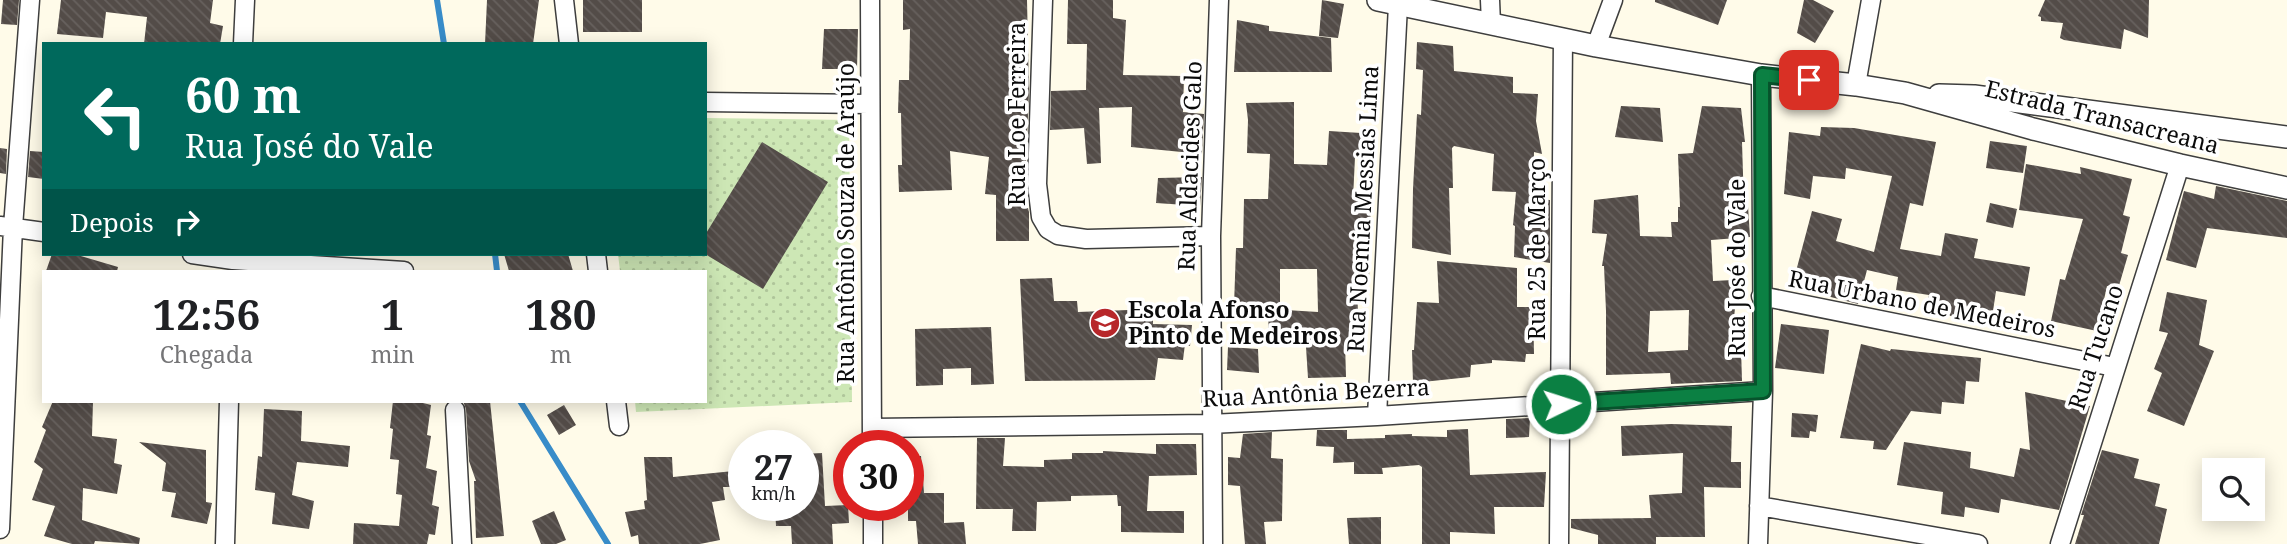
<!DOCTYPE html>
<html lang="pt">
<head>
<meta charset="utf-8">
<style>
  :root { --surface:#fff; --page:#f6f6f6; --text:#202124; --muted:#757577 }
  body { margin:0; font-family:"Noto Serif",serif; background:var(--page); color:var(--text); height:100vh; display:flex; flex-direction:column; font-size:26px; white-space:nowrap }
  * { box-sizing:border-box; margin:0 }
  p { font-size:23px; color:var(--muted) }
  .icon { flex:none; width:38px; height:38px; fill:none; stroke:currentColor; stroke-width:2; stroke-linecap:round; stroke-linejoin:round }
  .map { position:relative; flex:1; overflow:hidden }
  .panel { position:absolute; left:42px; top:270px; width:665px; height:133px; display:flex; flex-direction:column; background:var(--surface); border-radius:0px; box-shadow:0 4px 18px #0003 }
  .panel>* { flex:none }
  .guide { position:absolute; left:42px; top:42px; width:665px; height:214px; border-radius:0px; box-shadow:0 4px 18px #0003; background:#00695c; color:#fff; overflow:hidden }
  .tools { position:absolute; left:2202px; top:458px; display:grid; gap:14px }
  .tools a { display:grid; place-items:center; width:63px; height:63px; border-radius:0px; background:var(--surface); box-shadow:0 4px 18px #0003; font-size:35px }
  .speed { position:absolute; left:728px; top:430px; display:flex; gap:14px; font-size:35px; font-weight:700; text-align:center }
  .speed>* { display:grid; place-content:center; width:91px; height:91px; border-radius:50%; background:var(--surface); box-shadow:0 4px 18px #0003; line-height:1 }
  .speed small { font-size:18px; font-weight:400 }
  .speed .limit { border:10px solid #d22; background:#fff; color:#111 }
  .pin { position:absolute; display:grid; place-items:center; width:60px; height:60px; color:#fff; margin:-30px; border-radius:14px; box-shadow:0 4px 10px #0006 }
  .me { position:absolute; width:77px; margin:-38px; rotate:86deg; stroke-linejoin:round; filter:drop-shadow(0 0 5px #0008) }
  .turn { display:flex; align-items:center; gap:24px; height:147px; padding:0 28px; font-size:32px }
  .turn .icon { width:91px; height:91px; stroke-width:2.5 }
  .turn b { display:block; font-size:49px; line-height:60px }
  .then { display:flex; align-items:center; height:66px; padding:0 28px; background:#0003; gap:14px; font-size:26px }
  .eta { display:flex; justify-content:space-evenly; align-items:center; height:119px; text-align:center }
  .eta b { font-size:42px; font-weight:700; line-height:49px }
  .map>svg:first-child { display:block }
  .park { fill:url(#park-dots) }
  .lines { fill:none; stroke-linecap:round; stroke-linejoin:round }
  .stream { stroke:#388cc9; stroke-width:6 }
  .building { fill:url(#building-back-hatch); fill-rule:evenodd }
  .minor-casing { stroke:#3e3e3e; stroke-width:21 }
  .tertiary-casing { stroke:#3e3e3e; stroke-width:24 }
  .minor { stroke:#fff; stroke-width:18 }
  .tertiary { stroke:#fff; stroke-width:21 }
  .route-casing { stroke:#07532c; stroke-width:18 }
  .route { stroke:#0b8043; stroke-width:12 }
  .labels { text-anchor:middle; stroke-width:7; stroke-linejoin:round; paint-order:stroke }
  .street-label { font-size:23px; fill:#0b0b0b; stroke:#fff }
  .poi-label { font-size:23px; font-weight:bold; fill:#0b0b0b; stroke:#fff; text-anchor:start }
</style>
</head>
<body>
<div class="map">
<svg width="2287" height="544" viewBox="0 0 2287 544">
  <defs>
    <pattern id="park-dots" width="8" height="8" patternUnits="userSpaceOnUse" patternTransform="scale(1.75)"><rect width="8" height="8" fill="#cde7b5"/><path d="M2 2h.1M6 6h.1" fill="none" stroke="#afc59a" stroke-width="1.8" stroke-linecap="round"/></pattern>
    <pattern id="building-back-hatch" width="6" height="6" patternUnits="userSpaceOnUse" patternTransform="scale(1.75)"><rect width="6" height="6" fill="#534c48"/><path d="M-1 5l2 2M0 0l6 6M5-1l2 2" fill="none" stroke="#67615e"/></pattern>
  </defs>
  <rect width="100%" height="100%" fill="#fffbe9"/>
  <!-- park -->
  <path class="park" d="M705,118l144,2 3,282 -216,10 -1,-11h70v-130h-85l-2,-17h87z"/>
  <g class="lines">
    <!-- stream -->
    <path class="stream" d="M437,0l7,44
      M495,254l2,17
      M520,401l88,143"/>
  </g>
  <!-- building -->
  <path class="building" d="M3,0h16l-2,25 -16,-1z
    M61,0h152l-3,23 13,3 -3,18h-76l3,-27 -41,-5 -3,26 -46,-4z
    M487,0h52l-6,44h-48z
    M583,0h59v32h-59z
    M903,0h124l2,92 -3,70 -4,-1 4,47h2l1,4v29h-33v-46l-11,-1 4,-37 -39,-6 2,39 -53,2 -1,-27h4l-1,-52h-3l1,-33h10l1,-51 -7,1z
    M1068,0h45v18l13,2 -3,55 61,1 -1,36 21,2 -2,40 -71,-7 1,-40 -33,1 2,55 -14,1 -3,-36 -34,2 1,-39 35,-1 1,-46h-20z
    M1322,0l22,4 -6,34 -19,-2z
    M1655,0h72l-9,25 -63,-23z
    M1804,0h9l21,11 -19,32 -18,-10z
    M2045,0h104l-1,38 -24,-9 -3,20 -57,-9 -4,-2 3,-15 -22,-2v-4l-3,-1z
    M1237,20l32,6v5l62,7 1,34h-98z
    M824,29h34l-1,40h-35z
    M1417,42l36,4 1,25 59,6v16l25,1 -2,27 6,33 -8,-2 -1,47 17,1v63l-36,-6 1,-31 -2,-1 3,-33 -24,-1 2,-37 -40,-8 -2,2 1,40h-4l2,67 -39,-7 1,-59 4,-75 4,1 2,-45 -7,-1z
    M1294,102v62l33,1 2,-34 32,2 -2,25 -4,-1 -2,42h16l3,34 -3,43 -13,-2 2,37h-1l-1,32 -11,-1 1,35 -38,1 -2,-31 -37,-3 -1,-35 50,3 -1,-43h-37v36l-46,1 2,-58h7l1,-49h24l2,-45 -23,-1 1,-33 -2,-17z
    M1621,106l39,2 3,34 -48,-5z
    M1702,106l39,2 4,34h-3l2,64h4l2,31 -39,3 2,41 20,-1 2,28 -4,40h10l1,33 -71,3 -1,-11 -64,2v-64l-2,-45h-2l5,-32 -15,-1 2,-33 44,-5 2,41 32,1 -1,-15h7v-15h2l-2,-53 15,-1zM1689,310l-1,40 -40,2 2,-41z
    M1821,127l33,1 82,14 -13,64 -13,-3 -10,46 41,7 4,-23 33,6 -4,19 56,9 -5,29 -29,-5 -3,20 -30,-5 -2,12 -35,-7 3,-16 -33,-5 2,-13 -31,-7 -9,34 -35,-9 3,-11 -31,-9 17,-64 30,8 -6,22 38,11 18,-76 -46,-8 -1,11 -32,-3 -3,23 -26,-5 5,-62 31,4z
    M1990,141l37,5 -4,27 -37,-5z
    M762,142l66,40 -65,107 -58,-35v-19z
    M0,148l7,1 -1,25 -6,-1z
    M30,151l14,1v27l-16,-2z
    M2026,164l55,10 -1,-7 52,12 -9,36 7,2 -9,36 7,2 -10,34 -11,-3 -10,45 -46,-10 9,-42 5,1 18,-61 -64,-9z
    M1202,177l-2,29 -44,-3 2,-25z
    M2216,186l71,15v37l-80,-10 -11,40 -30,-8 18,-69 30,8z
    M1990,203l27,6 -4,19 -27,-6z
    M52,254h22l44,13 -1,4h-71z
    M504,254h64l5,17h-64z
    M1437,261l80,7v39h16l1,47h-8l-1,8 -33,-2v3l-21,2 -1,12 -57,6 -1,-33h2l3,-48 22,1z
    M1052,278l2,23h23l1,11 75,-3v15l39,1 -2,21 -5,-2 -2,16 -25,-2 -3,22 -130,1 -5,-102z
    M2167,292l40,8 -8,45 15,6 -30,75 -37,-15 15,-38 -8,-4 14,-36 -9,-2z
    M1781,324l48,6 -5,44 -49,-6z
    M991,327l3,57 -23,1v-17l-28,1v16l-27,1 -1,-57z
    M1861,344l29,7 1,-2 90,9 -2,24 -13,-1 -2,23 -22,-2 -1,12 -30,-3 -25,39 -13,-1 1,-8 -34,-3z
    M1228,347l30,2 1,24 -32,-3z
    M2025,392l65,14 -31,104 -58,-11 -2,14 -34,-6 -1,10 -23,-3 2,-22 -46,-7 7,-43 67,10 -1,16 44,9 6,-29 10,2z
    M53,401h40l-1,35 25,3 -3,24 8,2 -5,29 -34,-6 -1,32 58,18 -1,6 -44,-3 -1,3h-22l-28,-8 11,-30 -23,-6 11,-31 -9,-7 12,-32 -4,-3z
    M393,401h22l16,4 -4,30 4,1 -5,32 11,3 -5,34 7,2 -4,28 -6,-1 -2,10h-74l1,-21 45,3 3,-31 -6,-1 3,-34 -9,-1 3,-30 -3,-1z
    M463,401h27l14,135 -28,2 -2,-57h2l-7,-20 -3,-52z
    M564,405l12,20 -17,10 -12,-20z
    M264,409l38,2 -1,30 49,5 -2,21 -51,-5 -5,33 22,6 -5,28 -37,-5 3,-31 -20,-3 3,-34 4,1z
    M1792,413l26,2 -2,17 -6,-1 -1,7 -18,-1z
    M1530,418l-1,19 -23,1v-19z
    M1672,424l60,2 -1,36h10v26l-37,-1 1,50h-49v7h-58v-9l-27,-7v-9l80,-1 -2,-23 33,-2 1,-40 -61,3 -1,-30z
    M1468,429l2,46 76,-3 -2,35h-50l1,27 -45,-2v12h-28v-77l-3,-2 -37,3 1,6h-29v-12l-21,1 1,-16 -18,-1 1,-16h30v9l38,-1v-3l27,-1v2l35,1v-7z
    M1272,432l-1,26 12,1 -1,62 -18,1 2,22h-21l-5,-58 -12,-1v-28l12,1 3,-24z
    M977,438h28l-2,28 41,1v-7l28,-1v-6h31v-2l53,3v-10h40l1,31 -48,1 -2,35h37v22l-63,-1v-26h-3l-1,-11 -46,1v5l-34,1 -1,29h-24l1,-22h-37z
    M139,442l67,8v52l6,1 -5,21 -36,-7 5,-24 -14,-2 4,-28z
    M2102,450l37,9 -5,19 26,6 -5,22 12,3 -8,35h-84l9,-29h-3z
    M822,453l3,53 23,-1 1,18 -17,1 1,20h-41l-1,-18h-15l-1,-20h28v-52z
    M908,456h13l3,37h20v30l20,-1 2,22h-48l-2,-23h-8z
    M644,457h28l1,20 71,-7v17h-21l2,13 -13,2 8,38 -20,4h-61l-1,-9 -7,2 -6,-25 20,-3 -1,-8 3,-1z
    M554,511l12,29 -10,4h-15l-9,-23z
    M1381,517v27h-32l-2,-26z"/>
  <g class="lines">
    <!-- minor casing -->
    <g class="minor-casing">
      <path id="minor" d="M564,0l5,44
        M870,0l2,446
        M1043,0l-6,184 4,33 7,12 10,6 28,4 125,-3
        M1490,0l1,24
        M243,44l2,-44
        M1596,46l17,-46
        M1856,85l15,-85
        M705,102l164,2
        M0,226l44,6
        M192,254l41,6 171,11
        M596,254l2,17
        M1761,296l353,71
        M616,401l3,25
        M455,410l7,134
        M1377,416l21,-411
        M872,428l338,-4 167,-8 386,-25
        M873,506v38
        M1759,506l219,38
        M0,529l13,-302 17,-227
        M225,544l4,-143
        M1213,544l-2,-308 8,-236
        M1559,544l4,-506
        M1758,544l5,-153 -2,-316
        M2060,544l120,-379"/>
    </g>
    <!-- tertiary casing -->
    <g class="tertiary-casing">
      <path id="tertiary" d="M1378,0l218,46 165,29 95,10 49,8 128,36 147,36 107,23
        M1939,95l35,1 313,41"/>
    </g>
    <!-- minor -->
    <use href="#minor" class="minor"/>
    <!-- tertiary -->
    <use href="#tertiary" class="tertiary"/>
  </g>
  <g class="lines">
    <!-- route casing -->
    <g class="route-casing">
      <path id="route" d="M1561,404l202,-13 -1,-316 47,5"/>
    </g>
    <!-- route -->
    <use href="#route" class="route"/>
  </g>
  <!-- icons -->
  <defs>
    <g id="school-disc" transform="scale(1.575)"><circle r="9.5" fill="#b7272a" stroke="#fff"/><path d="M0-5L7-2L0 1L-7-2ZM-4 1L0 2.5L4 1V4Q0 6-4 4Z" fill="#fff"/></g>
  </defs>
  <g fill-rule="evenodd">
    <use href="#school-disc" x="1105" y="323"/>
  </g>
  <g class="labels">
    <!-- street labels -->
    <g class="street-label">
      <text transform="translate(1017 114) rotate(-90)" y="8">Rua Loe Ferreira</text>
      <text transform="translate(2102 117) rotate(14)" y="8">Estrada Transacreana</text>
      <text transform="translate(1190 166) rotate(-88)" y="8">Rua Aldacides Galo</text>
      <text transform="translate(1363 209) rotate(-87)" y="8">Rua Noemia Messias Lima</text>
      <text transform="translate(846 223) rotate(-90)" y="8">Rua Antônio Souza de Araújo</text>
      <text transform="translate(1537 249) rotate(-90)" y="8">Rua 25 de Março</text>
      <text transform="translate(1737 268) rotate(-90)" y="8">Rua José do Vale</text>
      <text transform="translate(1922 304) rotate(11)" y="8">Rua Urbano de Medeiros</text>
      <text transform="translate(2096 347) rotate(-72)" y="8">Rua Tucano</text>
      <text transform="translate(1316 393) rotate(-3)" y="8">Rua Antônia Bezerra</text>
    </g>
    <!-- poi labels -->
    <g class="poi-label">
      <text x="1128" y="318">Escola Afonso<tspan x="1128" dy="26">Pinto de Medeiros</tspan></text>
    </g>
  </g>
</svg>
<div class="tools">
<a><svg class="icon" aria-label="search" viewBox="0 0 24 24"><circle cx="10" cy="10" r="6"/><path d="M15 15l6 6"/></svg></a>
</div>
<div class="speed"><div>27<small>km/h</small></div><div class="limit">30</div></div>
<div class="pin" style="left:1809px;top:80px;background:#d93025"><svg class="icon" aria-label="arrive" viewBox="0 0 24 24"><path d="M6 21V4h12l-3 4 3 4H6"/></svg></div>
<svg class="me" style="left:1561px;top:404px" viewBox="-20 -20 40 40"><circle r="17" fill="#0b8043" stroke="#fff" stroke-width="3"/><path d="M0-11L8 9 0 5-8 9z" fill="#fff"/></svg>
<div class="guide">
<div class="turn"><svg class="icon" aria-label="left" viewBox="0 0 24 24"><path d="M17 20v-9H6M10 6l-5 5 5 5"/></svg><div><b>60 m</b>Rua José do Vale</div></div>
<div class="then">Depois<svg class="icon" aria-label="right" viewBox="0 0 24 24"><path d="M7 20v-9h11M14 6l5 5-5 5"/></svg></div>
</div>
<section class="panel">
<div class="eta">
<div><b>12:56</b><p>Chegada</p></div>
<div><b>1</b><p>min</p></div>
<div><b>180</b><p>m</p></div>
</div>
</section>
</div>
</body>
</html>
